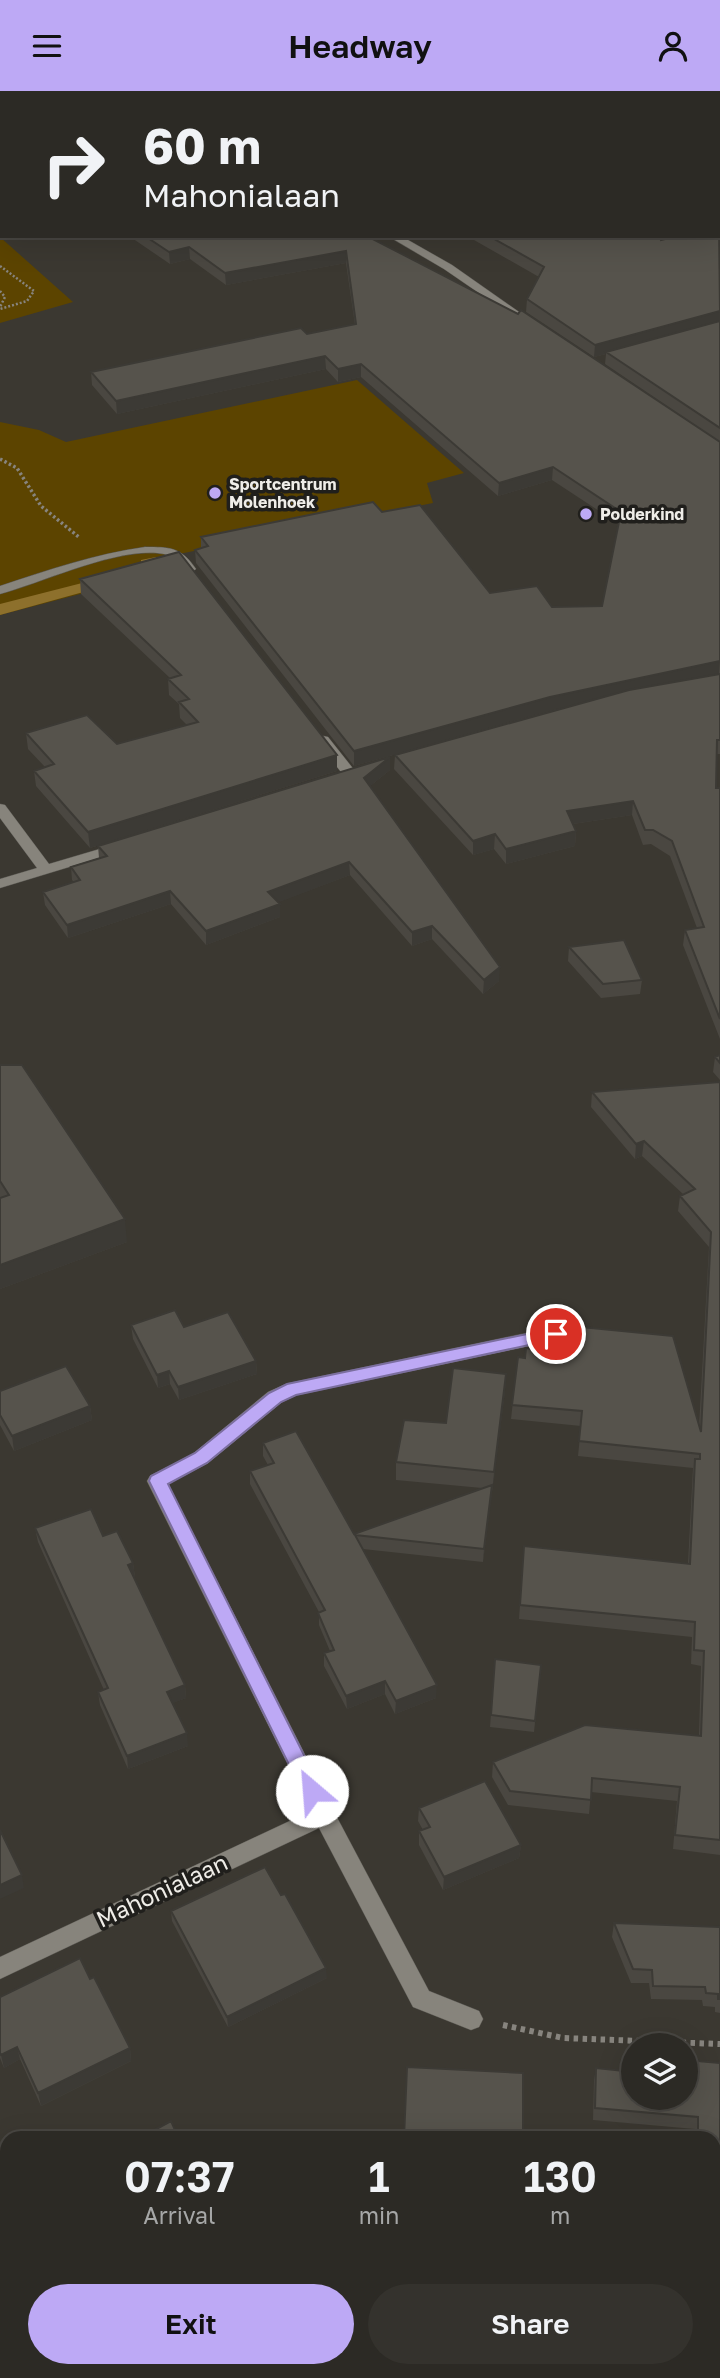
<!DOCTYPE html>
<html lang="en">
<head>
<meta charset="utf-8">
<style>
  :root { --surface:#2c2a25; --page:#34322d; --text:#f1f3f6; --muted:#a6a7a7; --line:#484642; --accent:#bda9f5 }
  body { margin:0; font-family:"Golos Text",sans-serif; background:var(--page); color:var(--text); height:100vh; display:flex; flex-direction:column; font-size:26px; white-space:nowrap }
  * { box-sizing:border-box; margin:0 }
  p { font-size:23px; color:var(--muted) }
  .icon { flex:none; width:38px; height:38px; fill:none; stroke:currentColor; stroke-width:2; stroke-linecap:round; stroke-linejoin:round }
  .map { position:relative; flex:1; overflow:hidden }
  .panel { position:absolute; left:0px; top:2040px; width:721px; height:247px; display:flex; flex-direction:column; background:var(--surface); border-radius:21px 21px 0 0; box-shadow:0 7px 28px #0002,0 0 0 2px var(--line) }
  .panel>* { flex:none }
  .top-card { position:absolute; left:0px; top:0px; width:721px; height:147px; box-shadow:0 7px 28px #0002,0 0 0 2px var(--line); background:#2c2a25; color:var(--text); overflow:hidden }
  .buttons { position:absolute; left:621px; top:1942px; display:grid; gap:14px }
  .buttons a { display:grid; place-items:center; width:77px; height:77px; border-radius:50%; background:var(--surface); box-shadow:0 7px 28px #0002,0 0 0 2px var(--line); font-size:35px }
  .pin { position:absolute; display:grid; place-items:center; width:60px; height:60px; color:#fff; margin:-30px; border:4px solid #fff; border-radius:50%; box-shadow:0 2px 7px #0007 }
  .me { position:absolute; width:77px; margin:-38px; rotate:333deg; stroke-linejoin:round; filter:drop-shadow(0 0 5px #0008) }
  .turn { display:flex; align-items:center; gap:24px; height:147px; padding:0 28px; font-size:32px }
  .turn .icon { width:91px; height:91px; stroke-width:2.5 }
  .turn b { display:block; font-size:49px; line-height:60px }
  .eta { display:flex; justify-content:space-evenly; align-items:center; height:119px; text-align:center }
  .eta b { font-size:42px; font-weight:600; line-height:49px }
  .primary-button { display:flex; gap:14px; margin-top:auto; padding:14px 28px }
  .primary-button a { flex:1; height:80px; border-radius:42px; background:var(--accent); color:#111; font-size:28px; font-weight:600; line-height:80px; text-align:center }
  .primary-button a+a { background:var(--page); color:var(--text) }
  header { display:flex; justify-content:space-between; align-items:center; height:91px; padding:0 28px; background:var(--accent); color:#111; font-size:32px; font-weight:600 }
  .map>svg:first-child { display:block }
  .green { fill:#5c4400 }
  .water { fill:#8d702c }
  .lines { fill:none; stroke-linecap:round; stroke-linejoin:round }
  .stream { fill:#8d702c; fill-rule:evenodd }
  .service-casing { stroke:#57554f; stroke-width:1 }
  .minor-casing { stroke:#57554f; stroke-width:1 }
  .tertiary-casing { stroke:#57554f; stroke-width:1 }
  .primary-casing { stroke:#57554f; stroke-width:1 }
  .path-far2 { stroke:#87847e; stroke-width:2.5; stroke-dasharray:2 2; stroke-linecap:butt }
  .path-far1 { stroke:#87847e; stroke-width:3.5; stroke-dasharray:2.5 2.5; stroke-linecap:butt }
  .path { stroke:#87847e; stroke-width:6; stroke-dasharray:4.5 4.5; stroke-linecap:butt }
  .service { fill:#87847c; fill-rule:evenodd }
  .minor { fill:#87847c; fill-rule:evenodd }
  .tertiary { fill:#87847c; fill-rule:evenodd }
  .primary { fill:#bb9d51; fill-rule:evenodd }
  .wall { fill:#4a4741 }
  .shaded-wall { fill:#3c3a35 }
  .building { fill:#56534c; stroke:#3c3a35; stroke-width:2 }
  .route { fill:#bda9f5; stroke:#7b6e9f; stroke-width:2 }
  .poi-dot { fill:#bda9f5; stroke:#201f1c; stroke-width:2.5 }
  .labels { text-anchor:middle; stroke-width:7; stroke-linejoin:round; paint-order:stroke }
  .far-poi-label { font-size:16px; font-weight:bold; fill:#efede8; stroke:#201f1c; text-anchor:start }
  .near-street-label { font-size:23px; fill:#efede8; stroke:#201f1c }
</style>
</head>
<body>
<header><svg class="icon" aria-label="menu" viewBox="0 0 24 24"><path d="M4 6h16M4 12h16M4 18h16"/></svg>Headway<svg class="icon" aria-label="person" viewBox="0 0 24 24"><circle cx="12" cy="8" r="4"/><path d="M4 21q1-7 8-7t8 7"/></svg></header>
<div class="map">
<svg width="720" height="2287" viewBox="0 0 720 2287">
  <rect width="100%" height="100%" fill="#3b3831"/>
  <!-- green -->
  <path class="green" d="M0,146l73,65 -73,21z
    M357,289l107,93 -37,10 6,20 -254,51 -7,16 -172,45v-193l39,8 27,12z"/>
  <!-- water -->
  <path class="water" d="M156,466l5,7 -74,27 -87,24v-11l86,-22 55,-19v-3z"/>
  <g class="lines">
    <!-- stream -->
    <path class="stream" d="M2,74v5h-2v-4z"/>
    <!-- service casing -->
    <g class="service-casing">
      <path id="service" d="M2,65v6l-2,1v-6z
        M145,456c25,0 36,0 51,22l-6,4c-10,-4 -13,-16 -26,-19 -45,-8 -119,28 -164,40v-8c48,-16 95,-32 145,-39z
        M323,645l5,1 27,34v6h-10l-27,-34 -2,-3z
        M556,1236l6,2 3,5 -3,5 -265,56 -15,7 -74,61 -7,2 -7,-2 -3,-5 3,-5 74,-61 18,-8z"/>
    </g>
    <!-- minor casing -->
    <g class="minor-casing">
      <path id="minor" d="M0,713l5,1 44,59 71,-21 7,4 -2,3 -125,38v-9l37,-11 -37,-50z
        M201,1360l7,2 3,5 -3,5 -40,21 164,324 97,183 50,20 4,8 -4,8 -8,3 -58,-23 -94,-179 -319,151v-22l311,-146 -164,-330 3,-5z
        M0,2161l7,3v39l-7,-3z
        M34,2280h26l3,7h-26z"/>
    </g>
    <!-- tertiary casing -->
    <g class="tertiary-casing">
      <path id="tertiary" d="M388,145h13l51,29 87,61 -9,2 -86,-59z"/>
    </g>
    <!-- primary casing -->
    <g class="primary-casing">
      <path id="primary" d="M643,0h18l1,2h-18z
        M719,9h1v6h-1z"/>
    </g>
    <!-- path-far2 -->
    <path class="path-far2" d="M0,175l34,25 -7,10 -27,8
      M0,200l5,6 -5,10"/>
    <!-- path-far1 -->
    <path class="path-far1" d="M0,368l17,9 24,38 39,32"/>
    <!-- path -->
    <path class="path" d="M503,1934l60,13 157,6"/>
    <!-- service -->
    <use href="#service" class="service"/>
    <!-- minor -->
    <use href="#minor" class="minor"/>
    <!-- tertiary -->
    <use href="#tertiary" class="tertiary"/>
    <!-- primary -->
    <use href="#primary" class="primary"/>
  </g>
  <!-- wall -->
  <path class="wall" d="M0,0l2,2v56l-2,-1z
    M720,135v216l-115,-78 1,-10 -12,3 -68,-45 1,-13 12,-22 -72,-41h192l2,4z
    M129,145h238l353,206v312h-4v34h4v251l-37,-94 2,-15 12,-2 -27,-72 -19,-12 -8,1 -11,-30 -59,9 3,7 -1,15 -69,18 -12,-15 -21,6 -79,-86 1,-14 172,-47 -18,3 -195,55 -158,-203 -1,-13 6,-2v-11l181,-25 108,81 62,14 50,-1 17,-82 -67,-44 -54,16 -137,-119 -23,5 -12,-13 -209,45 -25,-29 -1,-13 216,-38 48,-9 -9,-62 -120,22 -36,-26 -20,5z
    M80,488l257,176v16l-247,77 -54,-62 -2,-15 11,-4 -17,-18 -2,-16 91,11 70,-19 -7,-7 -1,-14 -10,-9 -1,-16 2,-1 -89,-84z
    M390,666v13l-20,16 129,195 -16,13 -51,-55 -20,7 -62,-71 -72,27 2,2v13l-74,28 -35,-41 -103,34 -23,-33 -2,-13 31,-10 -2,-2 -1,-13 28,-9 -1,-12z
    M569,856l73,33 -2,14 -39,4 -33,-37z
    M720,964v25l-7,-8 2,-15z
    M0,974l127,177 -127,47z
    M720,991v773l-47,-6 4,-48 -86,-9 -2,22 -81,-9 -16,-28 1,-15 206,-26 2,-70 -10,-2 1,-27 -173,-18 5,-73 164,18 5,-96 -115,-12 3,-30 -70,-7 7,-62 181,70 10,-180 -31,-36 2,-15 3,-2 -41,-38 -7,3 -44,-52 1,-15z
    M131,1234l125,36 1,13 -78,26 -9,-16 -12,4 -25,-49z
    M506,1283l-1,17 -22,171 -120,-13 73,149 -41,16 -10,-20 -38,15 -23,-43v-13l6,-2 -11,-26v-13l-69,-128v-13l18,-6 -5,-9v-13l91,91 128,-46 -86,-8v-18z
    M0,1300l90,15 2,14 -78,31 -14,-26z
    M35,1437l68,8 30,27 2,14h-2l52,108 1,13 -14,5 16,43 -60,23 -28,-64 -2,-13 6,-2 -66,-148z
    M495,1568l46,6 -7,67 -44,-5z
    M419,1717l102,37 -2,13 -76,32 -24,-45v-14l4,-1 -5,-9z
    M171,1820l156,67 -99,49 -56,-106z
    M614,1832l106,4v86l-5,-1v-5l-12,-1 -1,-6 -51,-1 -2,-16h-18l-19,-46z
    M90,1888l40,69 1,13 -90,45 -21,-47 -16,9 -4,-10v-61z
    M720,1972v249l-6,-1v-172h-19v-10l-102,-9 1,-40 2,-12 38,30z"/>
  <!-- shaded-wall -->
  <path class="shaded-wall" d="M189,156l1,12 -20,5 -1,-12z
    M346,160v12l-120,22 -1,-12z
    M720,220v12l-114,29v2l-12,3 1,-12z
    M325,265l1,13 -209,45 -1,-13z
    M361,273v13l-23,5v-13z
    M553,376l-1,13 -54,16 1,-13z
    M720,570l-1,13 -170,37 -195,55v-15l196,-54z
    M337,664v16l-247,77 -2,-16z
    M390,666v13l-26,21v-13z
    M633,710l-1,14 -66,10 1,-14z
    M576,740l-1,15 -69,18v-15z
    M495,743l-1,15 -21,6v-14z
    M349,771l1,13 -81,31 -1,-14z
    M170,800l1,13 -103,34 -1,-13z
    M280,813v13l-74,28v-14z
    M432,835v13l-20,7v-14z
    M500,876l-1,14 -16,13 1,-14z
    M644,1050l-2,15 -7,3 1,-15z
    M125,1128l2,23 -127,47v-24z
    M256,1270l1,13 -78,26 -1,-13z
    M169,1280l1,13 -12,4 -1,-13z
    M506,1283l-1,17 -12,98 1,-17z
    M90,1315l2,14 -78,31 -2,-15z
    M492,1394v12l-9,65 1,-13z
    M133,1472l2,14 -6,2 -1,-14z
    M385,1590v13l-38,15 -1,-13z
    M185,1594l1,13 -18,7 -1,-13z
    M437,1594l-1,13 -41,16 1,-13z
    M187,1642l1,13 -60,23 -1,-13z
    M521,1754l-2,13 -76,32 1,-13z
    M22,1784l2,13 -24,11v-14z
    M326,1877l1,10 -99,49 -1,-10z
    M17,1956l3,12 -16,9 -3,-13z
    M130,1957l1,13 -90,45 -3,-13z
    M313,2280h4l-3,7h-3z"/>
  <!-- building -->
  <path class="building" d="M0,0h571l6,2h-575v45l-2,-1z
    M719,135l1,85 -125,34 -68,-46 17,-32 -55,-31h170l2,4 16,-4h42z
    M145,145h222l151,78 3,-4 199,132v219l-170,36 -196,54 -159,-201 13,-4 -7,-9 172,-35 9,10 38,-7 70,88 47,-7 15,21 50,-1 19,-94 -68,-45 -54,16 -138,-119 -23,5 -13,-13 -209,45 -25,-29 210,-44 6,6 49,-10 -10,-73 -121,22 -36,-26 -20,5z
    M720,230v107l-114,-76z
    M179,461l158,203 -249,77 -54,-61 20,-7 -28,-31 61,-18 30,29 81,-22 -19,-20 10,-3 -21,-20 13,-4 -101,-96z
    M720,583v66h-3l-1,48h4v231l-35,-89 19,-3 -32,-86 -19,-11h-8l-12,-29 -66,10 9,20 -70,18 -11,-15 -22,7 -78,-86 234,-65z
    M390,666l-26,21 136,189 -16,13 -52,-54 -20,6 -63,-70 -81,30 12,12 -74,27 -36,-40 -103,34 -24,-33 37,-12 -9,-13 36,-11 -9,-10z
    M624,849l18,40 -39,4 -34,-37z
    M720,964v8l-5,-6z
    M0,974h22l103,154 -125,46v-67l9,-3 -9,-14z
    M720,991v758l-45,-5 5,-48 -88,-9 -1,22 -81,-9 -17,-29 92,-37 116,11 3,-85 -10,-1 1,-28 -175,-17 4,-59 166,18 5,-105h5v-5l-121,-13 3,-30 -70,-6 6,-48 7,1 1,-10 22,3 1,-15 31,3 1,-12 92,9 28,96 10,-200 -31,-36 15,-7 -51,-48 -8,3 -44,-52z
    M175,1219l9,17 44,-15 28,49 -78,26 -9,-16 -12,4 -26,-50z
    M66,1275l24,40 -78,30 -12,-21v-24z
    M453,1277l53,6 -12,98 -98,-10 8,-42 42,3z
    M296,1340l58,103 138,-49 -8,64 -129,-14 82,150 -41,16 -11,-20 -39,15 -22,-43 10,-3 -16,-37 7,-3 -75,-139 24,-8 -11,-20z
    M91,1418l12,27 14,-5 16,32 -5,2 57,120 -18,7 20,41 -60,23 -29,-64 10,-4 -73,-160z
    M495,1568l46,6 -6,56 -44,-6z
    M485,1690l36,64 -77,32 -25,-46 11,-4 -11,-19z
    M0,1739l22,45 -22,10z
    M265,1776l16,28 4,-1 41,74 -99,49 -56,-106z
    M614,1832l106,4v72h-2v-5l-12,-1 -1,-6 -52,-1 -1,-16 -19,-1z
    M80,1867l10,21 4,-2 36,71 -92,45 -21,-46 -16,8 -1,-2v-56z
    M686,1969l34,3v237h-6v-161h-16v-22l-103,-9 1,-40 38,4v26h52z
    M407,1976l116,6v66l-119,-1z
    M171,2030l8,18h-41z
    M166,2280h147l-2,7h-142z"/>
  <!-- route -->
  <path class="route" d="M556,1237l8,6 -2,4 -266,57 -15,7 -74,61 -39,21 154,307 -3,6 -7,2 -7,-2 -156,-316 2,-5 44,-23 74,-60 18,-9z"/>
  <!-- markers -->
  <g class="poi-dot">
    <circle cx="215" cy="402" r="7"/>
    <circle cx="586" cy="423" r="7"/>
  </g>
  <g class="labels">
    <!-- far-poi labels -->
    <g class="far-poi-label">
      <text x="229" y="399">Sportcentrum<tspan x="229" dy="18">Molenhoek</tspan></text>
      <text x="600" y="429">Polderkind</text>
    </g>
    <!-- near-street labels -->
    <g class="near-street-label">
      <text transform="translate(162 1800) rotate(-25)" y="8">Mahonialaan</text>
    </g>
  </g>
</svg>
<div class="buttons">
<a><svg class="icon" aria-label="layers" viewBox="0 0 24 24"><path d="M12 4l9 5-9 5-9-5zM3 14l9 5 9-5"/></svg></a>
</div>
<div class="pin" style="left:556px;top:1243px;background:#d93025"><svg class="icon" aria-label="arrive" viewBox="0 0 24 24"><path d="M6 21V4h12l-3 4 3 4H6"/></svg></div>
<svg class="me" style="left:312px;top:1700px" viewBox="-20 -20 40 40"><circle r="19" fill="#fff"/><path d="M0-13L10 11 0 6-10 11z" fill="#bda9f5"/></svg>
<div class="top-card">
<div class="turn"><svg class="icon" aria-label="right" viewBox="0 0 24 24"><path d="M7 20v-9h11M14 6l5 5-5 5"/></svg><div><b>60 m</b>Mahonialaan</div></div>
</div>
<section class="panel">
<div class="eta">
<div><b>07:37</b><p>Arrival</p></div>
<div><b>1</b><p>min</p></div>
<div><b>130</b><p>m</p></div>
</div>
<div class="primary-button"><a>Exit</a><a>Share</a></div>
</section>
</div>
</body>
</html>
